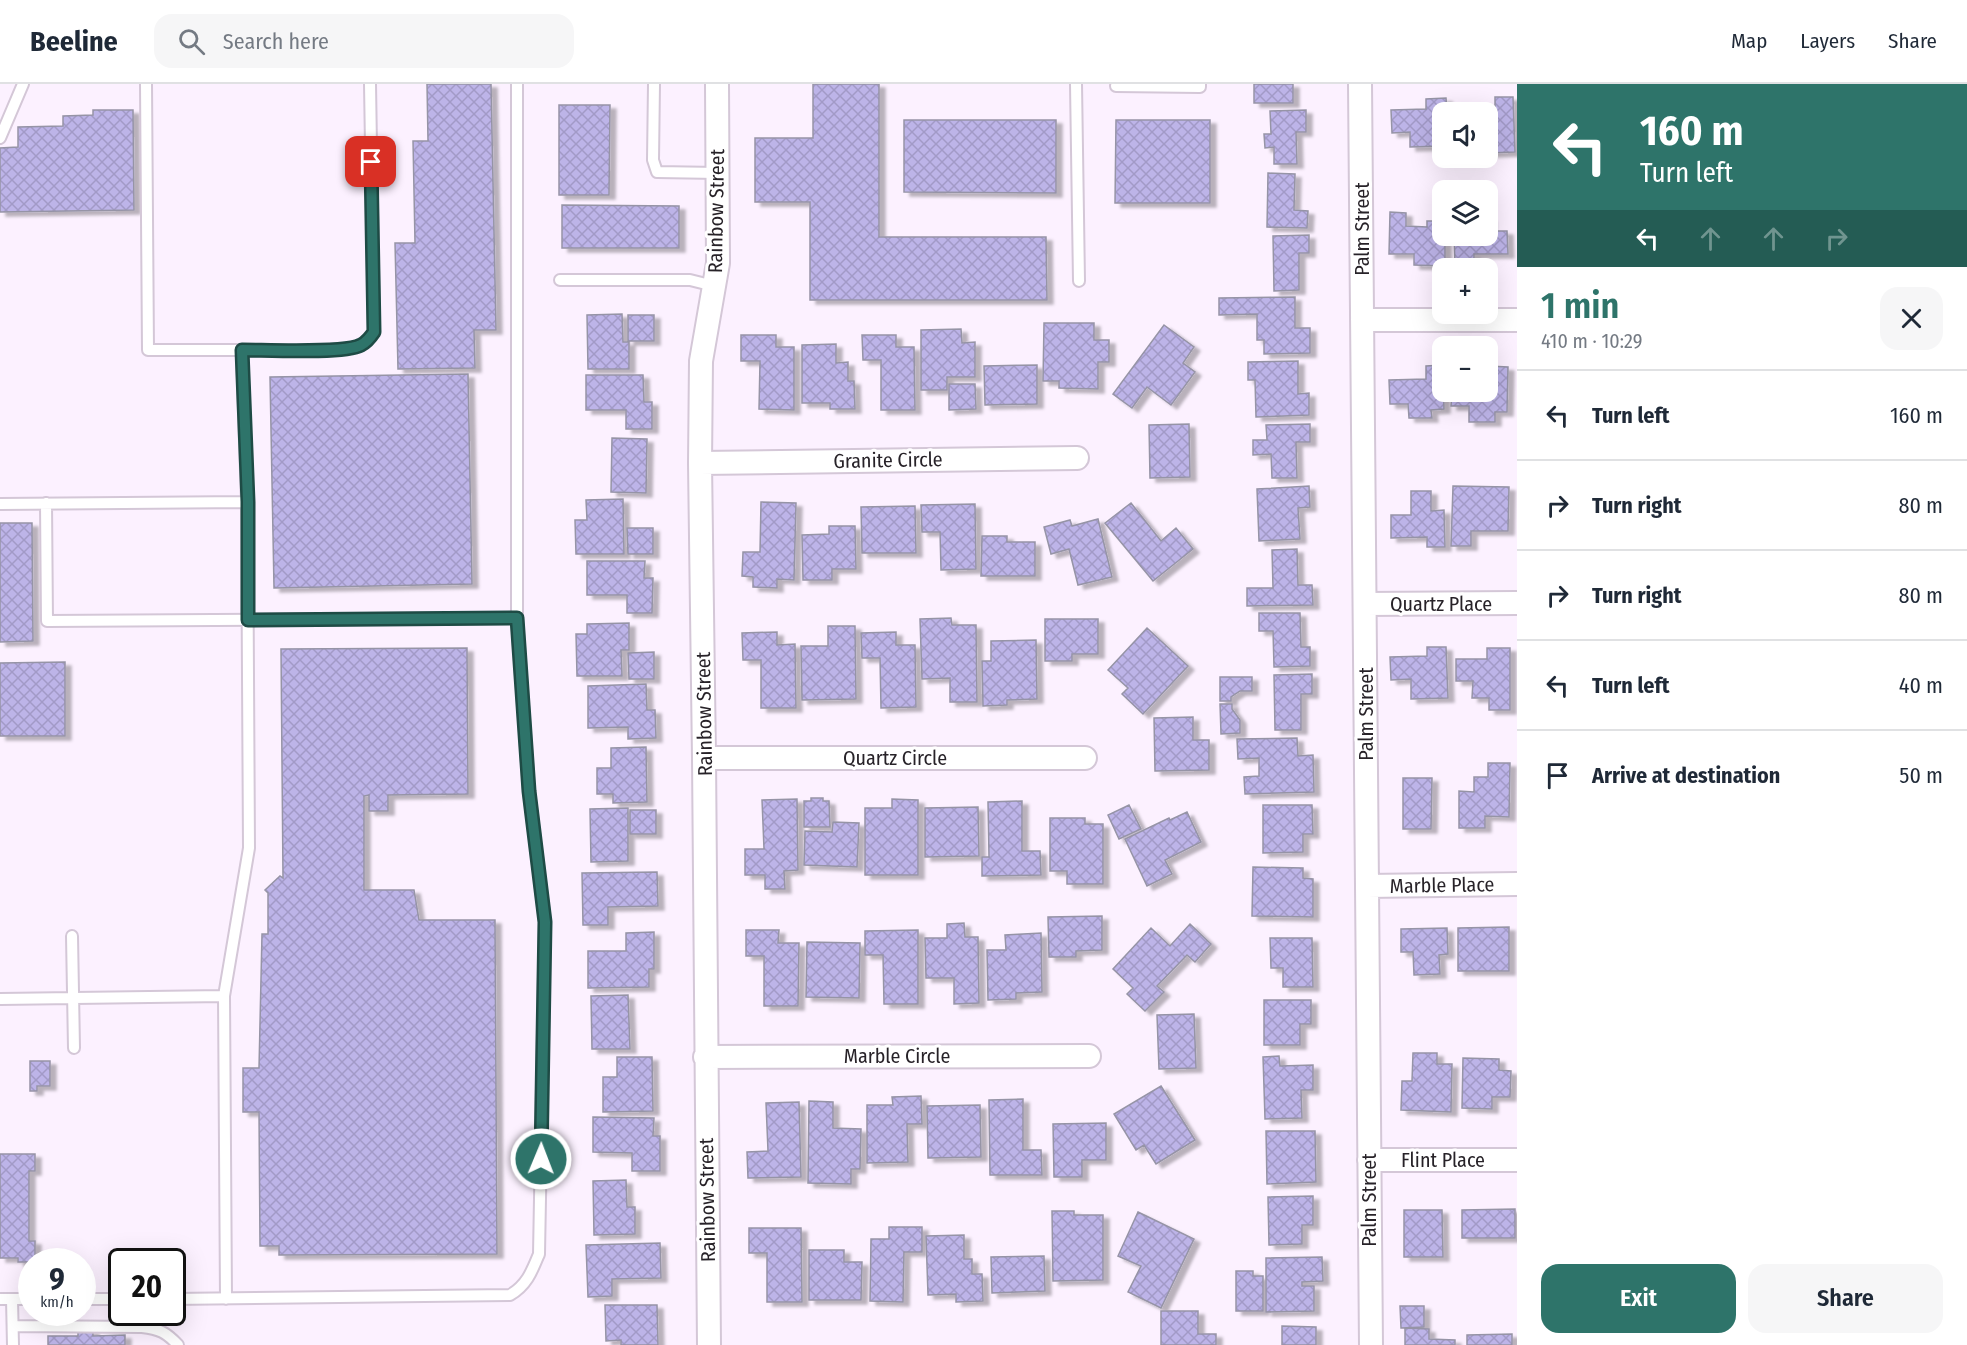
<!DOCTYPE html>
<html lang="en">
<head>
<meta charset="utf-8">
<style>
  :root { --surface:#fff; --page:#f6f6f7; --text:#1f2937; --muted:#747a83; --line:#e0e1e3; --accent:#2e746a }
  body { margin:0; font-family:"Fira Sans Condensed",sans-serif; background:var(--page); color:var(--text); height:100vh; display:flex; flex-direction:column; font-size:22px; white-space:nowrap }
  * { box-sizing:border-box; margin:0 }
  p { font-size:20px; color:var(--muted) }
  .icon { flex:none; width:33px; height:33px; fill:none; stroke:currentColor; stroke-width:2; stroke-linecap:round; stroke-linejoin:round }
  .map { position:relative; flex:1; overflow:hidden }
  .side { display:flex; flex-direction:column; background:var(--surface); width:450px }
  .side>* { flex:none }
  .banner { background:#2e746a; color:#fff; overflow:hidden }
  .controls { position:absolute; left:1432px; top:18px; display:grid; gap:12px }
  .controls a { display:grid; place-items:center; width:66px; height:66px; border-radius:12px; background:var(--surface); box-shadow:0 6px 24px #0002; font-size:30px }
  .speed { position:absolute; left:18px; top:1164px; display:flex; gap:12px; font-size:30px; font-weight:700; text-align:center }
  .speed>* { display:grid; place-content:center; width:78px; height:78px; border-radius:50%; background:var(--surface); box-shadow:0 6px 24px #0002; line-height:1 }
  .speed small { font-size:15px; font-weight:400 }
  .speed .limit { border:3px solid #111; border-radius:9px; background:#fff; color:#111 }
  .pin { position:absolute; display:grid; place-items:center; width:51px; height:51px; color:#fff; margin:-26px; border-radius:12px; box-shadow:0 3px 9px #0006 }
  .me { position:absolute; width:66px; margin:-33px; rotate:1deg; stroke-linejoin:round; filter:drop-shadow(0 0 4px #0008) }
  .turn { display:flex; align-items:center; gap:21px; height:126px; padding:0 24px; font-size:27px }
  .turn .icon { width:78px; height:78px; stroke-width:2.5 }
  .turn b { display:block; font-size:42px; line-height:51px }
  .lanes { display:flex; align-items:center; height:57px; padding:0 24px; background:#0003; justify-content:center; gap:30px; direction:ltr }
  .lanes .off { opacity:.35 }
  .round { display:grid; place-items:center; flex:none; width:63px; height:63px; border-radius:18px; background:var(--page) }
  .summary { display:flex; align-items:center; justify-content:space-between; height:102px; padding:0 24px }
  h1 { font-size:36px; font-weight:600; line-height:45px; color:var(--accent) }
  .primary-button { display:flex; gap:12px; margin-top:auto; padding:12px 24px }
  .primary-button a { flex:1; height:69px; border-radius:18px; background:var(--accent); color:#fff; font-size:24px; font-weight:600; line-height:69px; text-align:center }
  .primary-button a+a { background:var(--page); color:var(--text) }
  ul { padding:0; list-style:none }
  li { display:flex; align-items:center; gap:18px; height:90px; padding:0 24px; border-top:2px solid var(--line) }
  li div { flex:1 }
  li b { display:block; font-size:22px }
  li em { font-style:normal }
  header { display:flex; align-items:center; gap:36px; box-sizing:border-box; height:84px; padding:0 30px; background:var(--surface); border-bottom:2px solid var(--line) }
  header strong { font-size:28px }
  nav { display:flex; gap:33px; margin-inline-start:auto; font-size:21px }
  .search { width:420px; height:54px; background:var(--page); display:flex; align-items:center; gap:15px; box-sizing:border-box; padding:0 21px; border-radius:18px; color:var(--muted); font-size:22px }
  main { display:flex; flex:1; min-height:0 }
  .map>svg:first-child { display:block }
  .building { fill:url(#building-cross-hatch); stroke:#9694a6; stroke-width:1.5; filter:url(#shadow) }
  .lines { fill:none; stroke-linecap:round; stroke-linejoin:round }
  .lane-casing { stroke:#d4c7d7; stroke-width:14 }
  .street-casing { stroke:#d4c7d7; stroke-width:26 }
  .lane { stroke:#fff; stroke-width:10 }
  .street { stroke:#fff; stroke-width:22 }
  .route-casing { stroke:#1e4b45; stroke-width:15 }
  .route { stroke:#2e746a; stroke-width:10 }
  .labels { text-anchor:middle; stroke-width:6; stroke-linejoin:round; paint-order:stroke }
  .street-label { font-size:20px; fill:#272228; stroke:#fff }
</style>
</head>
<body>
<header>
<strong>Beeline</strong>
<div class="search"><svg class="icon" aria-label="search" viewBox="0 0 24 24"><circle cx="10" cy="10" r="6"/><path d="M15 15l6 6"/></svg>Search here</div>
<nav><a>Map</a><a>Layers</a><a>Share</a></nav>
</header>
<main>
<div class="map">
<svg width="1517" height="1261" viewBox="0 0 1517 1261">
  <defs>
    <pattern id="building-cross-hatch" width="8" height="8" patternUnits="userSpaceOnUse" patternTransform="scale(1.5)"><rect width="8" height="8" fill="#bdb4e8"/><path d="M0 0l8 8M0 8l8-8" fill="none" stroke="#a29ac7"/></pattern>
    <filter id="shadow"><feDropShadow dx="6" dy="4" stdDeviation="1.5" flood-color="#0004"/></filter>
  </defs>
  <rect width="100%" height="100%" fill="#fcf1ff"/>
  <!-- building -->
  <path class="building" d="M427,0h64l5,246h-22l1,38 -77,1 -3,-126h20l-2,-102h15z
    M813,0h66v153h167l1,63h-237v-98h-55v-64h58z
    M1254,0h39v19h-39z
    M1495,13h18l2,55 -27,1v-41h-28v-2l35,-1z
    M1446,14l1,14h-4v34l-33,1v-15l-18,1 -1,-23 35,-1v-10z
    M559,21h51l-1,90h-50z
    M93,26h40l1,100 -134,2v-64l18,-1v-20l45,-1v-10l30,-1z
    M1306,26v22h-10l1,32h-23v-17l-9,1 -1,-14h7l-1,-23z
    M904,36h152v73l-152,-1z
    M1116,36h94v83h-95z
    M1268,89l27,1 -1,36 14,1 -1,17 -40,-1z
    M562,121l117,1v42h-117z
    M1390,128l16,1v13l21,1v-6h16v15h2v30l-31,-1v-11h-25z
    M1488,134h2v13h17l1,23h-34v9l-19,1 -1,-28h34z
    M1309,151v18h-10v37l-25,1 -1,-55z
    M1295,213v31h15v25l-46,1v-14h-7v-26l-38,1v-17z
    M622,230l1,28h6v27h-41l-1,-54z
    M628,231h26v26h-26z
    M1044,239h50v17h15v22h-11v27l-39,-1v-7h-16z
    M1164,241l30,22 -11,16 12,9 -24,33 -24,-18 -15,21 -19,-14z
    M961,245l1,14 13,-1v35h-28v13h-26v-60z
    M741,251h35v12h18v63l-35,-1 1,-48h-19z
    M862,251h34v12h18l1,63h-34v-50h-18z
    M836,260v19l12,-1v19h6l1,28h-25v-6h-28v-58z
    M1298,277v33l11,-1v22l-53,2 -1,-37h-7v-18z
    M1037,281v39l-52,1 -1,-39z
    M1443,281l1,44 -13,1 1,8h-23l-1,-14h-18l-1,-24 37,-1v-13z
    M1488,282l20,1 -1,45h-12v10h-26v-16h-18l1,-14h36z
    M468,290l4,210 -198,4 -4,-211z
    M586,291h57l1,27h8v27h-26v-19h-40z
    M949,300h26l1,25 -27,1z
    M1189,340l1,53 -40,1 -1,-53z
    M1310,340v18h-14l1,36h-25l-1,-24 -18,1v-15h14l-1,-15z
    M612,354l35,1 -1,54 -35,-1z
    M1309,402l1,21 -12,1 2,31 -41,2 -2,-52z
    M1453,402l56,1 -1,44h-37v15h-20z
    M1411,407h20v20l13,-1 1,37h-18v-10l-36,1v-23h20z
    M623,415l1,55h-48l-1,-34h12l-1,-20z
    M761,418l35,1 -2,77 -17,-1v9l-24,-1v-10l-11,-1 1,-24h17z
    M1131,419l30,38 15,-13 17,21 -40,32 -48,-58z
    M975,420l1,65 -35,1 -1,-38h-18l-1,-27z
    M915,422l1,47h-54l-1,-46z
    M1098,435l14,58 -34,8 -9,-36 -18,5 -7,-27 26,-7 2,6z
    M0,439h32l1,118 -33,1z
    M829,442h26l1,43h-24v11h-29l-1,-45 27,-1z
    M627,444h26v26h-25z
    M982,452h25v6h28v34h-54z
    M1297,465l1,36h14l1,20 -66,1v-18h26l-1,-38z
    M587,477h58l-1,17h9l-1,35h-25v-18h-40z
    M1259,529h41l1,34h9v19l-36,1 -1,-36h-14z
    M951,534l1,7h24l1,77h-27v-24l-28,1 -2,-60z
    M1045,535h53v35h-26v7h-27z
    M629,539v27h-8l1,26h-45l-1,-42h11v-10z
    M828,542h27l1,73 -54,1 -1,-54h27z
    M1147,544l41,38 -45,48 -21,-20 6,-6 -20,-18z
    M777,548v13l18,-1 1,64h-35v-48h-18l-1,-27z
    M896,548v13h19l1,62 -35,1 -1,-50h-18l-1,-25z
    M1036,556l1,59 -30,1v5l-24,1 -1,-45h9v-20z
    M1427,563h19l2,51 -37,1v-20l-20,1 -1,-23 37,-1z
    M467,564l1,146 -80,1v16h-19v-16l-5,1v94h50l5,30h76l2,334 -218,1v-9h-19l-1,-134h-16v-44h16l3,-134h6v-41l-3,-3 15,-14 3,2 -2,-229z
    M1487,564h23v62h-21v-12h-17l1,-17h-17v-22h31z
    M654,568v27h-25l-1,-26z
    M65,578v74h-65v-73z
    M1312,590v20h-11v36h-26l-1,-55z
    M1220,593h32v14h-12l-9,6v4h-11z
    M646,600l1,26h8l1,28 -28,1v-12l-40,1v-42z
    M1220,620h12v5l8,11v13l-19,1z
    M1193,633v23h16v30l-54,1 -1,-53z
    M1297,654l1,18 15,-1 1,37 -69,2 -1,-17 15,-1v-18l-21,1 -1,-20z
    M646,663l1,55 -34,1v-9h-16v-26h14v-20z
    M1488,679h22l-1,54 -24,-1v12h-26v-37l15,1v-15h14z
    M1403,694h29l-1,51h-28z
    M811,714h12v3h6l1,26h-26v-26h7z
    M797,715l1,71 -14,1 1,18h-20v-14h-20v-26h19l-2,-49z
    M892,715l26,1v75h-53v-67h27z
    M1022,717v50h18l1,24 -59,1v-19h7l-1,-55z
    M1129,721l12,24 -22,10 -11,-24z
    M1263,721h49l1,29h-10v18l-40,1z
    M978,723l1,49 -54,1v-49z
    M628,724v53l-37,1 -1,-53z
    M630,726h26v24h-26z
    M1187,728l14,30 -36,18 7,14 -25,12 -22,-47 44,-21 1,2z
    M1050,734h35v6h18v60h-36v-13h-17z
    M833,738l26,1 -2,44 -53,-2 1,-34 27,1z
    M1253,783l50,1v10l10,1v38l-61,-1z
    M657,788l1,34 -50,1v18h-25l-1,-52z
    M1102,832v34l-26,1v6h-27l-1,-40z
    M964,839l1,14h13l1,66 -25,1v-26h-28l-1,-40h22v-14z
    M1190,840l21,20 -16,18 -8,-7 -30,31 7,6 -19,19 -18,-17 6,-6 -20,-19 38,-41 19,18z
    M1509,843v44h-51v-43z
    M1447,844l1,26 -9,1 1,19 -26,1 -1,-23h-12v-23z
    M746,846h33l-1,13h21l-1,63h-34v-50h-18z
    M918,846v74h-34l-1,-49h-18v-24z
    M654,848v37h-5v18l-61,1v-37h38v-18z
    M1041,849l1,59 -26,1v6l-28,1 -1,-50h19l-1,-15z
    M1270,854h42l1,49h-30v-19h-12z
    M807,858l53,1 -1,55 -53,-1z
    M628,911l2,54h-38l-1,-53z
    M1264,916h47v24h-11v21h-36z
    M1194,930l2,54 -37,1 -2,-54z
    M1413,969h24v11h15l-1,48 -50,-2 1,-29h10z
    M1279,972l1,10 33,-1v25h-12l1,28 -37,1 -2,-62z
    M617,973h35l1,54 -50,1v-35h14z
    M1463,974l36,1v11l12,1 -1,26h-18v12l-30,-1z
    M30,977h20v25h-13v5h-7z
    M1161,1002l34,54 -39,24 -12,-19 -8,5 -22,-36z
    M921,1012l1,28h-15l1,38 -41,1v-58h26l-1,-8z
    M1023,1015v51h18l1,25h-52l-1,-75z
    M809,1017l24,1v26l28,1 -1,40h-9v15l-43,-1z
    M799,1018l2,75 -53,1 -1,-26 21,-1 -2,-48z
    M980,1021l1,52 -53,1 -1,-52z
    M593,1033l61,1 -1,18h7v35h-28v-18l-39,-1z
    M1106,1039v37h-24v17h-28l-1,-53z
    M1266,1047h49l1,51 -49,2z
    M0,1070h35v17h-6v70h6v21h-17v-4h-18z
    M626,1096l1,27h8v27l-41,1 -1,-54z
    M1313,1112v29h-11v19l-33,1 -1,-48z
    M1515,1125v29h-53v-28z
    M1404,1126h38l1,47h-39z
    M1052,1127h22v4h29v65l-50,1z
    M1138,1128l56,27 -33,69 -33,-16 13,-26 -23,-10z
    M889,1143h33v25h-18l-1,50 -33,-1 1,-62h18z
    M749,1144h52l1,74h-35v-49h-18z
    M964,1151v24h8v15h10l1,27 -27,1v-8l-28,1 -2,-59z
    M660,1159l1,35 -49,1v17l-24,1 -2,-52z
    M809,1166h35v12h18l-1,38h-52z
    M1044,1172l1,35 -53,2 -1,-36z
    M1322,1173l1,24 -21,1v4h12v25l-48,1v-54z
    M1236,1187h17v5h10v35h-27z
    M605,1221h52l1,40h-37v-5l-15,1z
    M1400,1222h24v21l-23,1z
    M1161,1227h37v23h18v11h-55z
    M1282,1242l34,1v18h-34z
    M1405,1244l24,1v10l26,1v5h-50z
    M78,1246h15v6l32,-1v10h-77v-9h30z
    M1512,1250v11h-45v-10z"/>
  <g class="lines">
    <!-- lane casing -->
    <g class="lane-casing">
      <path id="lane" d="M146,0l2,266h94
        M654,0l-1,76 4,12 61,1
        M1076,0l3,197
        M1116,2l84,1v-3
        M0,54l23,-54
        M560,196h130l24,6
        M46,419l1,118 470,-3
        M0,420l247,-2
        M72,852l2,112
        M0,915l224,-3
        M0,1215h32
        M12,1215l1,46
        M82,1215h40
        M172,1215l338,-4c17,-10 22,-24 29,-41l6,-332 -16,-131 -12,-173v-534
        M226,1215l-2,-303 25,-148 -2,-346 -5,-152c24,0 102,4 119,-5 6,-3 9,-7 13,-13l-4,-248
        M13,1242l129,1c17,2 24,5 36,18"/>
    </g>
    <!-- street casing -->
    <g class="street-casing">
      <path id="street" d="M1360,0l11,1261
        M1362,236h155
        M700,379l377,-5
        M1365,520l152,-1
        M704,674h381
        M1367,802l150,-2
        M705,973l384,-1
        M1369,1076h148
        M709,1261l-5,-587 -4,-295 1,-102 17,-98 -1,-179"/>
    </g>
    <!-- lane -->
    <use href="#lane" class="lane"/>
    <!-- street -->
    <use href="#street" class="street"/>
  </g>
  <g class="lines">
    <!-- route casing -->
    <g class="route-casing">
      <path id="route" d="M371,78l3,170c-4,6 -7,10 -13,13 -17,9 -95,5 -119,5l6,152v118l269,-2 12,173 16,131 -4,237"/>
    </g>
    <!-- route -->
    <use href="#route" class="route"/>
  </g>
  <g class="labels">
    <!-- street labels -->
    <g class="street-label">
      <text transform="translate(716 127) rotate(-89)" y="7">Rainbow Street</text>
      <text transform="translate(1362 145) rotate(-90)" y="7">Palm Street</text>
      <text transform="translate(888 376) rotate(-1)" y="7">Granite Circle</text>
      <text x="1441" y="527">Quartz Place</text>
      <text transform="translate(704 630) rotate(-91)" y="7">Rainbow Street</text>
      <text transform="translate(1366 630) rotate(-90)" y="7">Palm Street</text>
      <text x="895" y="681">Quartz Circle</text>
      <text transform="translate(1442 801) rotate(-1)" y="7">Marble Place</text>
      <text x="897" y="979">Marble Circle</text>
      <text x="1443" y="1083">Flint Place</text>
      <text transform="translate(707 1116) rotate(-91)" y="7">Rainbow Street</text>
      <text transform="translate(1369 1116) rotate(-90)" y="7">Palm Street</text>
    </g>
  </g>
</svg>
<div class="controls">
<a><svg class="icon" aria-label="sound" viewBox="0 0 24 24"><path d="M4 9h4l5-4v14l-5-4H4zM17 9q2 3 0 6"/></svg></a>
<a><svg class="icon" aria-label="layers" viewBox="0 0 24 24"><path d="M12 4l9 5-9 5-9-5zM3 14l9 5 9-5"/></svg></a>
<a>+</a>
<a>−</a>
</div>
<div class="speed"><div>9<small>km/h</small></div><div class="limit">20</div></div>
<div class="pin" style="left:371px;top:78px;background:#d93025"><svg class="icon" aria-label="arrive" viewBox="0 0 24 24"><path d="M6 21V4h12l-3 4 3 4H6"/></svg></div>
<svg class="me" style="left:541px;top:1075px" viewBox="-20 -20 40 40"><circle r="17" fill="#2e746a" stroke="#fff" stroke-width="3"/><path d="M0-11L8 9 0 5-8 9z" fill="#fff"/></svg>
</div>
<section class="side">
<div class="banner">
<div class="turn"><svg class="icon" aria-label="left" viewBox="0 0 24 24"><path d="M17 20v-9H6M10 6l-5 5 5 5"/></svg><div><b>160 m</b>Turn left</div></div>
<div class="lanes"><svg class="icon" aria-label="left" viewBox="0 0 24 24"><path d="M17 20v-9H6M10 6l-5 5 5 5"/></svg><svg class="icon off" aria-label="ahead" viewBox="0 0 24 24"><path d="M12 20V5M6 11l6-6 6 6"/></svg><svg class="icon off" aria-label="ahead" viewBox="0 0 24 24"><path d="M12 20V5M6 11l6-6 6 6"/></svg><svg class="icon off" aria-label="right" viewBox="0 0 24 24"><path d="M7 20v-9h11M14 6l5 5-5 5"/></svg></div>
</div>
<div class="summary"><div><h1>1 min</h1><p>410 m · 10:29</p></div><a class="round"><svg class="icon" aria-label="close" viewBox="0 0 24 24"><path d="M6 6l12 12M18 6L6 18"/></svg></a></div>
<ul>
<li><svg class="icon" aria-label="left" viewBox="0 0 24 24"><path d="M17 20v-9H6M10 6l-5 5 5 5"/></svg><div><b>Turn left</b></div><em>160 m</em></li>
<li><svg class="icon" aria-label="right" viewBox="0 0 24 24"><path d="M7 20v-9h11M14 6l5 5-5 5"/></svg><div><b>Turn right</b></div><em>80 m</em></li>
<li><svg class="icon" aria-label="right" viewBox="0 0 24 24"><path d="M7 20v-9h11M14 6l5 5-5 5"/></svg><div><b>Turn right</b></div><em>80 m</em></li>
<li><svg class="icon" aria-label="left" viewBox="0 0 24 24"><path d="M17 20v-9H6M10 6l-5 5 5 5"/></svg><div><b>Turn left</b></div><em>40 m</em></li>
<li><svg class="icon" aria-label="arrive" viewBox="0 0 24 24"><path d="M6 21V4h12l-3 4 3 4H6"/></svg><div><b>Arrive at destination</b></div><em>50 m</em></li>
</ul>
<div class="primary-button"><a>Exit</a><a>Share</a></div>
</section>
</main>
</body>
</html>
